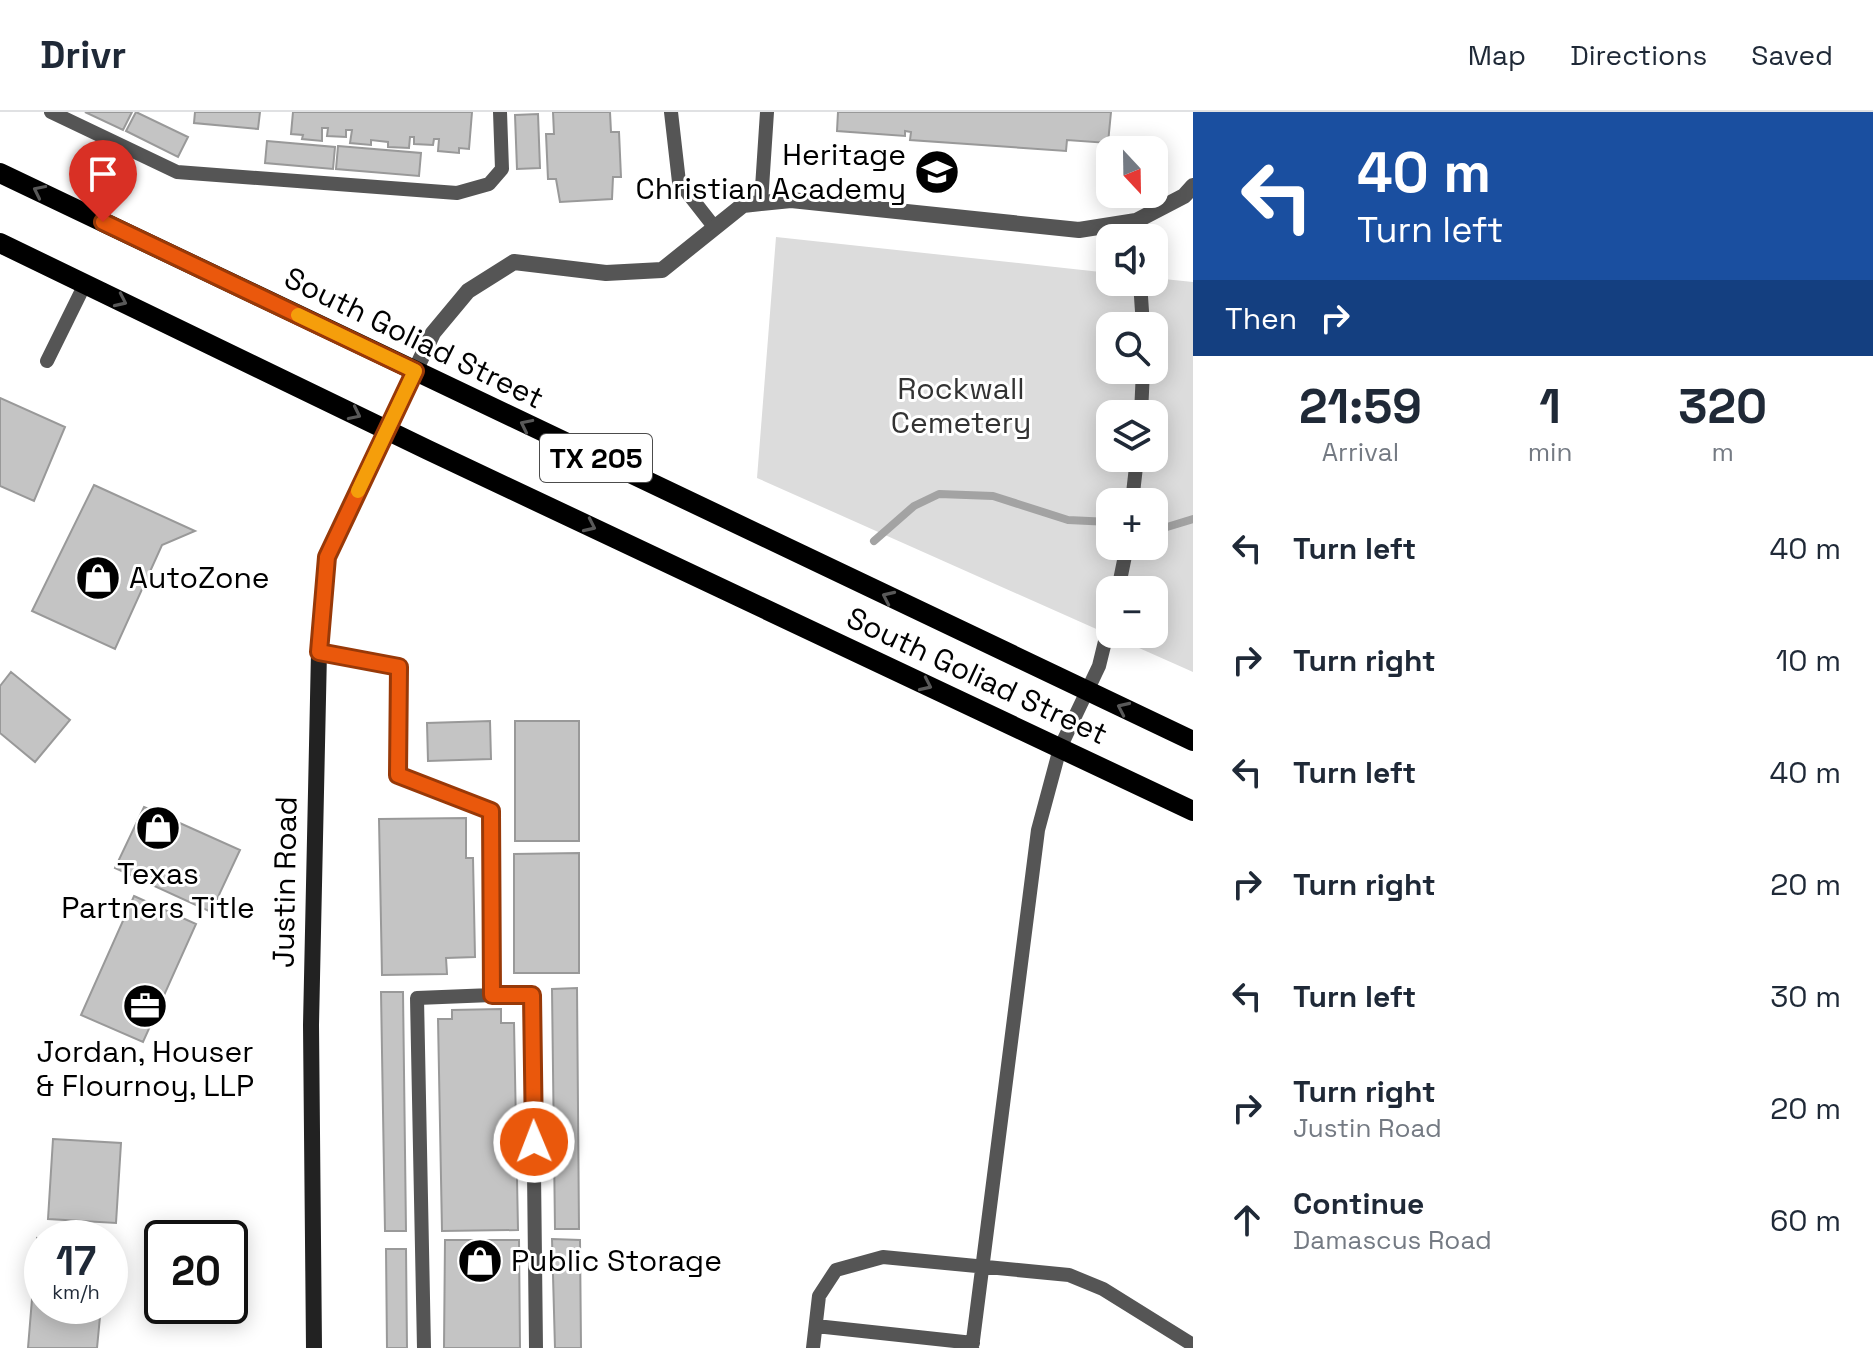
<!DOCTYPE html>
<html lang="en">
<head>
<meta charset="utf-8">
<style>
  :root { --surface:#fff; --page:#f6f6f7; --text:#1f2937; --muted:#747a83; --line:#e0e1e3 }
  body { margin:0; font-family:"Space Grotesk",sans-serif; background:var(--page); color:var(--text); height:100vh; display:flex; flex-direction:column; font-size:30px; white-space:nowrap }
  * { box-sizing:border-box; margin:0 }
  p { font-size:26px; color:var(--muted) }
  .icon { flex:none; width:44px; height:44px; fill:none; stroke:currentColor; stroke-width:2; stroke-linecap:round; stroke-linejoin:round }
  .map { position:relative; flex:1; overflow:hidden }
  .details { display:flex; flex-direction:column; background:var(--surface); width:680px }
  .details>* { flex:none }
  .hud { background:#1a4fa0; color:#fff; overflow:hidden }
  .needle { width:52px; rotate:158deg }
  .fabs { position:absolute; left:1096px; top:24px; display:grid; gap:16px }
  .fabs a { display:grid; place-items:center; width:72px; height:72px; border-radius:16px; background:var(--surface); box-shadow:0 4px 20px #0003; font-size:40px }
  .speed { position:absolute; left:24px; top:1108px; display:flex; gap:16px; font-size:40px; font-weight:700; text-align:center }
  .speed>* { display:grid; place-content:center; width:104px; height:104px; border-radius:50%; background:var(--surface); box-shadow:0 4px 20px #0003; line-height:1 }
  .speed small { font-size:20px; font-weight:400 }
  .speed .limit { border:4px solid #111; border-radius:12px; background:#fff; color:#111 }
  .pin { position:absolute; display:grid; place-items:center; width:68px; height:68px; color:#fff; margin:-82px -34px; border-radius:50% 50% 50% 0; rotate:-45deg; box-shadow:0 0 8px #0007 }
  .pin .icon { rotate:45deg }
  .me { position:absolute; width:88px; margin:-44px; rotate:359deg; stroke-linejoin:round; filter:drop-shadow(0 0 6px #0008) }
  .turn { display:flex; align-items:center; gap:28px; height:168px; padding:0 32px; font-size:36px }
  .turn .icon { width:104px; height:104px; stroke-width:2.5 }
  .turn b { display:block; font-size:56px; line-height:68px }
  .then { display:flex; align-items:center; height:76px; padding:0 32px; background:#0003; gap:16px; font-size:30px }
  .eta { display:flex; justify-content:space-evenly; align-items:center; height:136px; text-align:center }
  .eta b { font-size:48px; font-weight:700; line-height:56px }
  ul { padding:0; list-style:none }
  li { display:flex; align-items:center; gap:24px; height:112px; padding:0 32px }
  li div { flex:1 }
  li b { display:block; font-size:30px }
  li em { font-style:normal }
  header { display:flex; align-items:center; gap:48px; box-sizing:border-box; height:112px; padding:0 40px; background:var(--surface); border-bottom:2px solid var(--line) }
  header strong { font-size:38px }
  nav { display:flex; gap:44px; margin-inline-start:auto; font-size:28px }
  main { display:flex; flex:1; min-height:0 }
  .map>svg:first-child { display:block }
  .green { fill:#dcdcdc; fill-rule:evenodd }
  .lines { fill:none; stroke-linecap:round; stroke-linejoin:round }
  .stream { stroke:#a3a3a3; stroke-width:8 }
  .building { fill:#c4c4c4; stroke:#999; stroke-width:2 }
  .lane { stroke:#555; stroke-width:14 }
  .street { stroke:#555; stroke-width:16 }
  .secondary { stroke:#222; stroke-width:16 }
  .primary { stroke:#000; stroke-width:20 }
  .oneway { stroke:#595959 }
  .route-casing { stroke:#983908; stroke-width:20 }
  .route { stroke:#ea580c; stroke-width:14 }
  .slow { stroke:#f59e0b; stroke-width:14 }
  .labels { text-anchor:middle; stroke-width:6; stroke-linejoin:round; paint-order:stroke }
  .shield { fill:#fff; stroke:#4c4c4c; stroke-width:2 }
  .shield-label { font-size:28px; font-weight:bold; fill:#000 }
  .poi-label { font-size:30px; fill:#000; stroke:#fff; text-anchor:start }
  .street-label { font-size:30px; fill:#000; stroke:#fff }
  .park-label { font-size:30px; fill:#333; stroke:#fff }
</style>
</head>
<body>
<header>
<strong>Drivr</strong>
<nav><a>Map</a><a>Directions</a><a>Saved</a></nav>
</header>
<main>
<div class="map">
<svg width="1193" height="1236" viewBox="0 0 1193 1236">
  <rect width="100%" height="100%" fill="#fff"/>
  <!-- green -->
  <path class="green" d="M776,125l334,36v9h44v-4l39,4v390l-436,-194zM1110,214h44v44h-44zM1110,302h44v44h-44zM1110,390h44v44h-44zM1110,478h44v44h-44z"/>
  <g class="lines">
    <!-- stream -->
    <path class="stream" d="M1154,414l13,1 26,-8
      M874,429l40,-35 25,-12 54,2 75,24 42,2"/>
  </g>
  <!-- building -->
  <path class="building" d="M85,0h47l-9,18z
    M136,0l52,25 -10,20 -52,-26z
    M195,0h65l-2,17 -64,-6z
    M293,0h179l-3,37 -10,-1v5l-21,-2 1,-12h-5l-1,6 -19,-1v-7h-4l-1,11 -21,-1v-5l-17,-2v5l-21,-2 2,-13h-6v7l-19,-1 1,-8h-6v13l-20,-2 1,-4 -12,-1z
    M553,0h57l1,20h8l2,45h-8l-1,22 -52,3 -4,-23h-8l-2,-45h8z
    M838,0h273l-3,31 -41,-3 -1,11 -156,-11 1,-8 -6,-1v5l-68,-5z
    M538,2l2,54 -23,1 -2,-54z
    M267,29l68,6 -2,22 -68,-6z
    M338,34l83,7 -2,23 -83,-7z
    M0,286l65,29 -31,74 -34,-15z
    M94,373l101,46 -33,14 -47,104 -83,-38z
    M11,560l59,48 -35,42 -35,-29v-47z
    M490,609l1,38 -63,2 -1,-38z
    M515,609h64v120h-64z
    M144,695l96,43 -29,62 -96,-44z
    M466,706v40h7l2,99 -29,1 1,16 -65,1 -3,-156z
    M579,741v120h-65v-119z
    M134,784l62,28 -53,118 -62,-27z
    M577,876l2,241h-24l-3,-240z
    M381,880h22l3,239h-21z
    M501,897v14h13l4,207 -76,1 -4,-212h14v-9z
    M53,1027l68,4 -5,80 -68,-4z
    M37,1126l5,1v67h59l-4,42h-69z
    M552,1127l28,1 1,108h-26z
    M445,1128h74l1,108h-76z
    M386,1137h20l1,99h-20z"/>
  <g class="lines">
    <!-- lane -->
    <path class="lane" d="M51,0l126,60 280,21 32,-9 13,-15 -2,-57
      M671,0l8,70 36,46
      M761,91l6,-91
      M1136,109l1,17
      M1140,170l3,44
      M47,249l38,-77
      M1141,302l2,-44
      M1132,390l5,-44
      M1118,478l9,-44
      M319,540l80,15 -1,108 93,36 1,184 -75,3 7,350
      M492,883h40l4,353
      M816,1214l157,17
      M813,1236l6,-52 17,-26 47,-13 186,18 34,14 90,56
      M972,1236l66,-518 22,-82 39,-82 11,-45"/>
    <!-- street -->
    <path class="street" d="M387,318l46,-97 35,-42 46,-29 92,11 56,-3 81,-65 48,-5 288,30 57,-9 48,-25 9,-10"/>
    <!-- secondary -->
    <path class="secondary" d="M314,1236l-3,-323 8,-373 8,-95 60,-127"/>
    <!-- primary -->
    <path class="primary" d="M0,61l1193,568
      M0,131l428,207 765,361"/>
  </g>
  <!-- one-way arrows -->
  <defs><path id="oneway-chevron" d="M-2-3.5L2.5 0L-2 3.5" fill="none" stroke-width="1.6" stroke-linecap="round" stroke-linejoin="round" transform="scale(2)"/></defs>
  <g class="oneway">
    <use href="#oneway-chevron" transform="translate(39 79) rotate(-154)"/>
    <use href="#oneway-chevron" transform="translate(121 189) rotate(25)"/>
    <use href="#oneway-chevron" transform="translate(355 302) rotate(26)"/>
    <use href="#oneway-chevron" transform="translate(526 313) rotate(-154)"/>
    <use href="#oneway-chevron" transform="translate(590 414) rotate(25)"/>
    <use href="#oneway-chevron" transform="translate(888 485) rotate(-155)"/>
    <use href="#oneway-chevron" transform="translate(926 573) rotate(25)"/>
    <use href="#oneway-chevron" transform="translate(1123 596) rotate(-155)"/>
  </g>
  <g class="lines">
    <!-- route casing -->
    <g class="route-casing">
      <path id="route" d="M103,110l312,149 -88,186 -8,95 80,15 -1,108 93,36 1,184h40l2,147"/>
    </g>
    <!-- route -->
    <use href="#route" class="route"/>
    <!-- slow -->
    <path class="slow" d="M298,203l117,56 -57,120"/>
  </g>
  <!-- icons -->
  <defs>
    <g id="school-disc" transform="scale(2.3)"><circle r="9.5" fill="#000" stroke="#fff"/><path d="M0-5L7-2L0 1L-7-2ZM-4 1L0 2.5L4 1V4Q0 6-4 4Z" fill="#fff"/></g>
    <g id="shop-disc" transform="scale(2.3)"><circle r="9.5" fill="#000" stroke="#fff"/><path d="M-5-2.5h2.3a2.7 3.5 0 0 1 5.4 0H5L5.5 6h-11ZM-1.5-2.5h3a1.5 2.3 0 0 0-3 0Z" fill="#fff"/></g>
    <g id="office-disc" transform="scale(2.3)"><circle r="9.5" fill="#000" stroke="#fff"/><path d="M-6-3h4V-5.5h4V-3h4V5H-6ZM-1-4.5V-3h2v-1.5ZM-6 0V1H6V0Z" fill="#fff"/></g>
  </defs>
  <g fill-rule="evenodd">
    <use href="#school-disc" x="937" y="60"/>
    <use href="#shop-disc" x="98" y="466"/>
    <use href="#shop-disc" x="158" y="716"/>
    <use href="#office-disc" x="145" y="894"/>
    <use href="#shop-disc" x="480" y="1149"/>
  </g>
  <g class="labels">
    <!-- shield labels -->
    <rect class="shield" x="540" y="322" width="112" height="48" rx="6"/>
    <g class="shield-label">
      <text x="596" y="356">TX 205</text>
    </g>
    <!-- poi labels -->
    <g class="poi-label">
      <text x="906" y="53" text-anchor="end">Heritage<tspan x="906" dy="34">Christian Academy</tspan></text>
      <text x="129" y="476">AutoZone</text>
      <text x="158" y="772" text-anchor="middle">Texas<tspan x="158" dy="34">Partners Title</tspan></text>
      <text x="145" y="950" text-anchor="middle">Jordan, Houser<tspan x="145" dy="34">&amp; Flournoy, LLP</tspan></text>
      <text x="511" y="1159">Public Storage</text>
    </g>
    <!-- street labels -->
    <g class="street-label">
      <text transform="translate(414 226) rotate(26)" y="10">South Goliad Street</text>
      <text transform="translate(977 564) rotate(25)" y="10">South Goliad Street</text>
      <text transform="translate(285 770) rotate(-89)" y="10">Justin Road</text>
    </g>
    <!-- park labels -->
    <g class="park-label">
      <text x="961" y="287">Rockwall<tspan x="961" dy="34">Cemetery</tspan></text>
    </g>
  </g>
</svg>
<div class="fabs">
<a><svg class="needle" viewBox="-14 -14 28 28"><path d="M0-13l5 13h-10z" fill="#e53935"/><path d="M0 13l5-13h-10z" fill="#747a83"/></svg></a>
<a><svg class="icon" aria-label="sound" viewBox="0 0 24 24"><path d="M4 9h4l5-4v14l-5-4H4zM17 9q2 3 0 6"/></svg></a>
<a><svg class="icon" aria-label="search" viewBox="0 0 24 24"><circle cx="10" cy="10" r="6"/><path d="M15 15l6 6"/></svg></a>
<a><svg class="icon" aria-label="layers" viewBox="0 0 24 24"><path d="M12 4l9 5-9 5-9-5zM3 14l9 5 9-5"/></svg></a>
<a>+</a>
<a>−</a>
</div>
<div class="speed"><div>17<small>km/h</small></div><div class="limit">20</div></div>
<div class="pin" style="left:103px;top:110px;background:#d93025"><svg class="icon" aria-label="arrive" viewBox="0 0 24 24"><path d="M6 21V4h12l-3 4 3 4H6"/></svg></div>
<svg class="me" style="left:534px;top:1030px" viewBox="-20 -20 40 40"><circle r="17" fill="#ea580c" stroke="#fff" stroke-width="3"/><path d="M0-11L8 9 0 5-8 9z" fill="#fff"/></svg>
</div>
<section class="details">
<div class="hud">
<div class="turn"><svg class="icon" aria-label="left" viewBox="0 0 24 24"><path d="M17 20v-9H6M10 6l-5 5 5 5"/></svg><div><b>40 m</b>Turn left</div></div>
<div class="then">Then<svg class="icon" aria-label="right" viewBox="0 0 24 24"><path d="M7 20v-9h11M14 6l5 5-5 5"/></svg></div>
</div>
<div class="eta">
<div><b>21:59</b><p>Arrival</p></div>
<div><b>1</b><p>min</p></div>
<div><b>320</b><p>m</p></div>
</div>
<ul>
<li><svg class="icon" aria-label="left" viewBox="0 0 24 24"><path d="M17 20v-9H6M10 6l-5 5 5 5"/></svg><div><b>Turn left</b></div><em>40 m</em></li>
<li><svg class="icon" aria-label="right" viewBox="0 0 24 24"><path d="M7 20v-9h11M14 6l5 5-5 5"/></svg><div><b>Turn right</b></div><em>10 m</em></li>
<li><svg class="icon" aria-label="left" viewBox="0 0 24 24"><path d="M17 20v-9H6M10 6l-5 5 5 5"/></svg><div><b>Turn left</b></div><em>40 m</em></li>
<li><svg class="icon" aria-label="right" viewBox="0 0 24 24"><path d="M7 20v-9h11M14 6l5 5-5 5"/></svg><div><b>Turn right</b></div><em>20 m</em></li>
<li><svg class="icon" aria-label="left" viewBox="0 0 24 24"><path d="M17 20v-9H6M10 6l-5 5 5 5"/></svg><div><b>Turn left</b></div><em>30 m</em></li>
<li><svg class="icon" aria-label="right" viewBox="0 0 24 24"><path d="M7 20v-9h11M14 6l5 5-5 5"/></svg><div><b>Turn right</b><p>Justin Road</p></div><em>20 m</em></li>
<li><svg class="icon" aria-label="ahead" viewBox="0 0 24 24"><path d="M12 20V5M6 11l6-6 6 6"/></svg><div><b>Continue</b><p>Damascus Road</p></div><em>60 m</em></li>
</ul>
</section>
</main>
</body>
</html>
